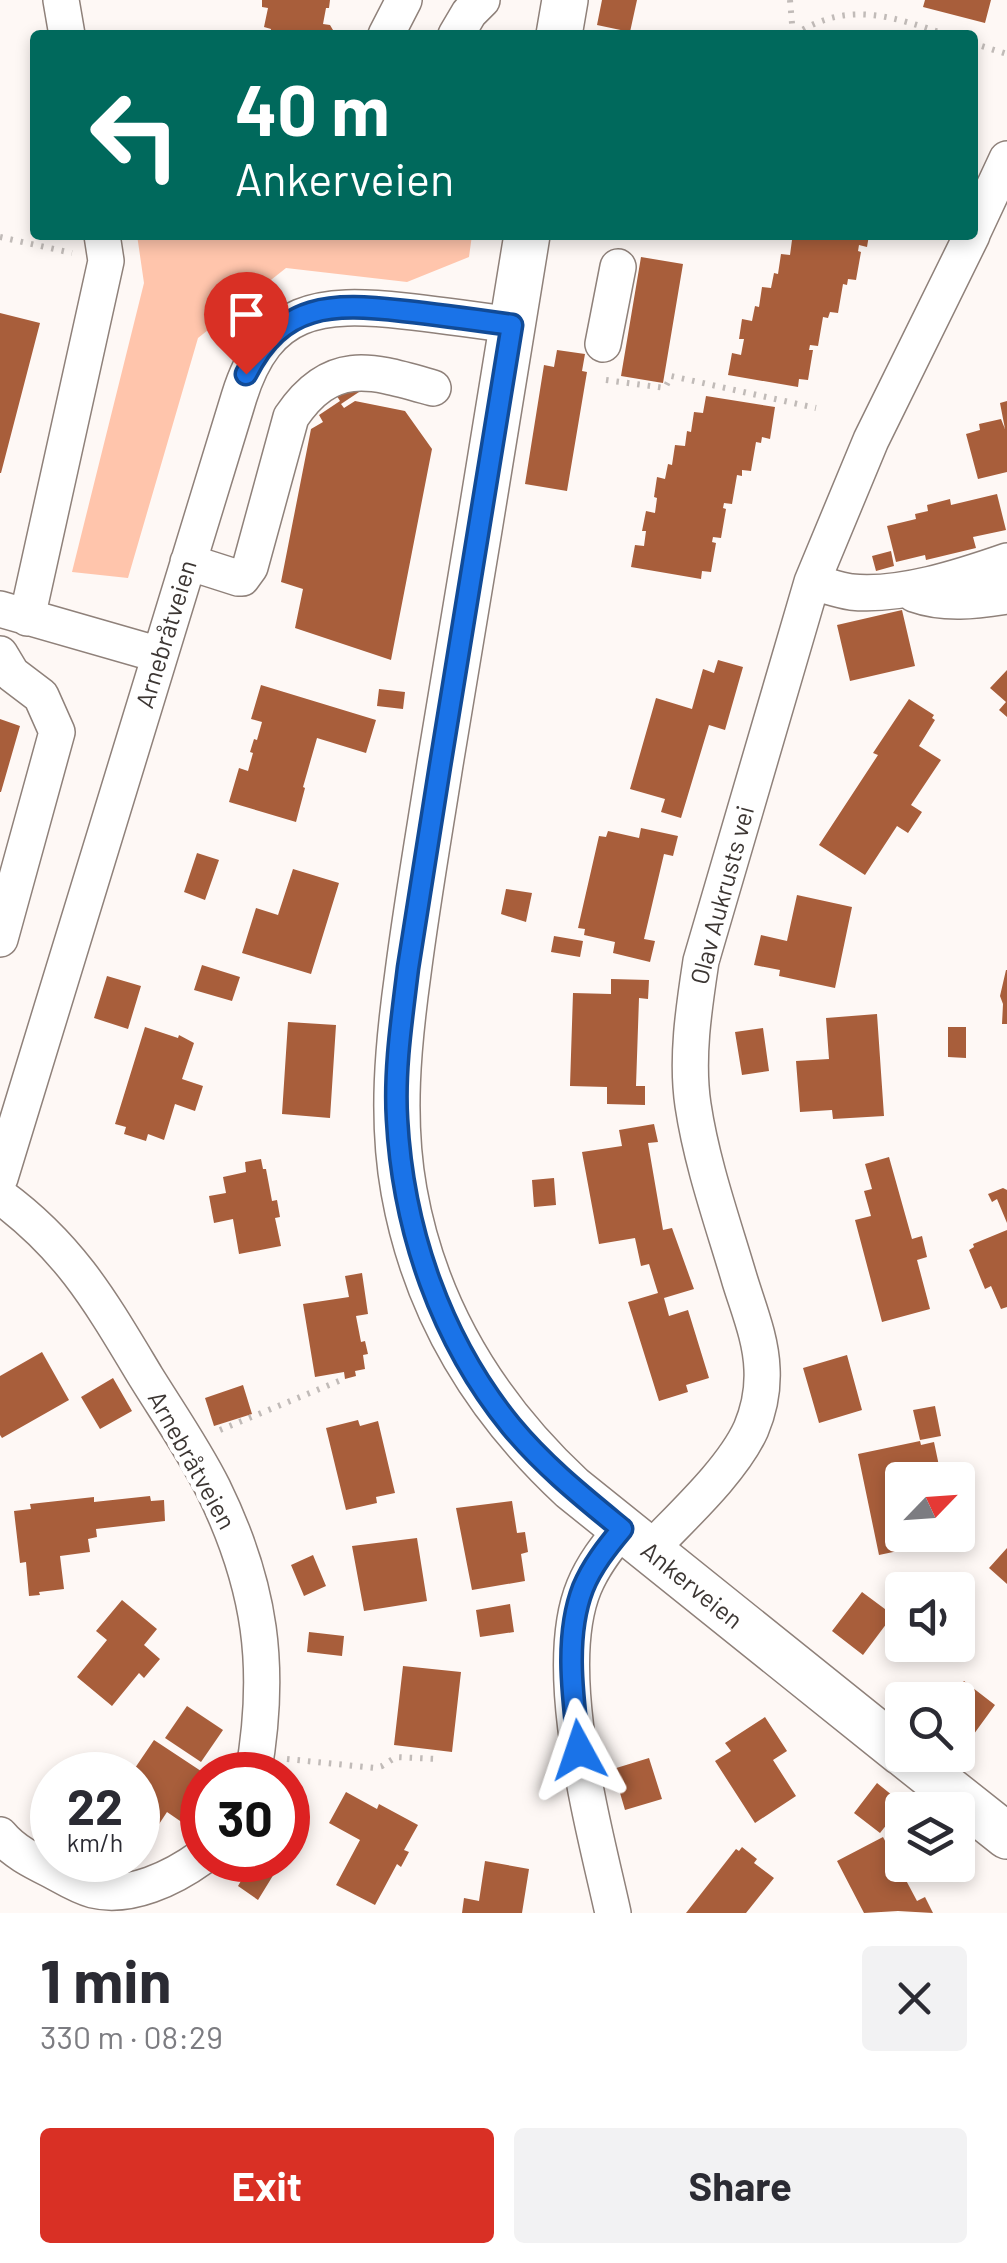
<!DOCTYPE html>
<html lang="en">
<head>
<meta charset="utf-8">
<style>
  :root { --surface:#fff; --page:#f2f2f3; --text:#2b2b33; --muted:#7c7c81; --accent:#d93025 }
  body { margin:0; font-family:Barlow,sans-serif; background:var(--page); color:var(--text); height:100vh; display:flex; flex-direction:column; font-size:38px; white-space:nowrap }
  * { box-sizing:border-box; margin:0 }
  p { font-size:32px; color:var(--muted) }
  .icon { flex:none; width:55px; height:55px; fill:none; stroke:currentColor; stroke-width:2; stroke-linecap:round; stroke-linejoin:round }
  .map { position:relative; height:1913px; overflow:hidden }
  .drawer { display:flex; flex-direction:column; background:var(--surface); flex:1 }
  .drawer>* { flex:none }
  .guide { position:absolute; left:30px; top:30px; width:948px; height:210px; border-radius:10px; box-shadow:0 5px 15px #0003; background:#00695c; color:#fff; overflow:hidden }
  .needle { width:65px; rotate:65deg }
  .fabs { position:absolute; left:885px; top:1462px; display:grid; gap:20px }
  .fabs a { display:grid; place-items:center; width:90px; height:90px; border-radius:10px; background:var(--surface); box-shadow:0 5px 15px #0003; font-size:50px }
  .speed { position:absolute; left:30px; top:1752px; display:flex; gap:20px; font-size:50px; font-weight:700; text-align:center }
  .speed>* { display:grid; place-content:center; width:130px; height:130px; border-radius:50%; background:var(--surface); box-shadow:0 5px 15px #0003; line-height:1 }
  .speed small { font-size:25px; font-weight:400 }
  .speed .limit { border:15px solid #d22; background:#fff; color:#111 }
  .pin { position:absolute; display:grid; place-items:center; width:85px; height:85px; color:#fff; margin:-102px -42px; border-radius:50% 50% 50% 0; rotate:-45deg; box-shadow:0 0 10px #0007 }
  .pin .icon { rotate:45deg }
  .me { position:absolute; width:110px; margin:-55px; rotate:355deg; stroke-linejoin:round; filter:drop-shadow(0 0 8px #0008) }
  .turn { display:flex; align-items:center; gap:35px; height:210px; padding:0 40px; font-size:45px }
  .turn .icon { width:130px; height:130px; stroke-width:2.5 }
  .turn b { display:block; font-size:70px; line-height:85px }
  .round { display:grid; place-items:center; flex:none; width:105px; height:105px; border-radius:10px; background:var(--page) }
  .headline { display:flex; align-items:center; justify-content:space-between; height:170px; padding:0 40px }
  h1 { font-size:60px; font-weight:700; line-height:75px }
  .action { display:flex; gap:20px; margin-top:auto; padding:20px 40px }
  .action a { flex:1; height:115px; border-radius:10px; background:var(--accent); color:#fff; font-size:40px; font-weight:700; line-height:115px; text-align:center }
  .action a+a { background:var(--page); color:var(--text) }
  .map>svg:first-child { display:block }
  .green { fill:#ffc5ac }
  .building { fill:#a85e3b }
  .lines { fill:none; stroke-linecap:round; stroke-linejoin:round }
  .minor-casing { stroke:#8f817a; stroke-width:38 }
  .major-casing { stroke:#8f817a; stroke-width:48 }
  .path { stroke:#c1bbb8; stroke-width:6; stroke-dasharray:2.5 8; stroke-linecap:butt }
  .minor { stroke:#fff; stroke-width:35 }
  .major { stroke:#fff; stroke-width:45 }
  .route-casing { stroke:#114b97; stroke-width:25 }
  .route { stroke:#1a73e8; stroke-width:18 }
  .labels { text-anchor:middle; stroke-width:10; stroke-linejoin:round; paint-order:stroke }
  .street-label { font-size:25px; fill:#3c3633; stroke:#fff }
</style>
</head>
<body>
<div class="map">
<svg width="1007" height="1913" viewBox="0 0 1007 1913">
  <rect width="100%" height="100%" fill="#fef8f5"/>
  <!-- green -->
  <path class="green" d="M137,235h335l-3,22 -62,25 -121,-14 -88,70 -70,240 -56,-6 72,-289z"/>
  <!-- building -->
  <path class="building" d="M262,0h68l-1,8h-3l-3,16 7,1 6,10h-66l1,-6 -7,-2 4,-19 -6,-1z
    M602,0h35l-7,32 -33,-7z
    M925,0h66l-6,23 -62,-16z
    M789,235h80l-2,12 -8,-2 -1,6 3,1 -5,28 -8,-1 -1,6 -4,-1 -5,29 -8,-1 -2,6 -5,-1 -5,29 -8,-1 -1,5h4l-5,30 -9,-1 -1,8 -70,-12 4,-22 9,2 3,-16h-5l3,-20 10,2 3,-15 4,1 3,-20 9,1 3,-15 4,1 3,-20 9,1 2,-15h-4z
    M641,257l42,7 -20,119 -42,-7z
    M0,313l40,10 -39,150h-1z
    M557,350l28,4 -3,17 5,1 -20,119 -42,-7 19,-119 10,2z
    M352,382l7,10 -18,12 3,4 11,-7 50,10 27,38 -41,211 -96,-32 8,-39 -22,-7 30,-153 12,-7 -4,-7 21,-14 -5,-8z
    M706,396l69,11 -5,32 -8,-2 -1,6 -5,-1 -5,29 -9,-1v6l-5,-1 -5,29 -8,-1 -1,5 3,1 -5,29 -8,-1 -1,5 4,1 -5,29 -9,-1 -1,8 -70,-12 4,-22 9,1 2,-15h-4l4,-20 9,2 2,-15 -3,-1 3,-20 8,2 3,-15 4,1 3,-20 10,1 2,-15 4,1 3,-20 9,1z
    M1007,401v71l-29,7 -12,-45 14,-4 -1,-6 22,-5 4,10 -5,-26z
    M997,494l9,36 -33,7 3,11 -50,12 -1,-5 -29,7 -9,-36 29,-7 -1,-5 13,-3 -1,-6 23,-6 1,6z
    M891,551l3,15 -18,5 -4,-15z
    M902,610l13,56 -65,15 -13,-56z
    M718,660l25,7 -18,63 -16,-5 -28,93 -20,-6 4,-13 -35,-10 26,-91 36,11 11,-40 11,4z
    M1007,670v47l-8,-7 7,-8 -16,-14z
    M261,685l115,35 -10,33 -49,-15 -14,49 2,1 -9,34 -67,-20 10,-34 9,3 5,-18 -3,-1 4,-13 3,1 5,-18 -11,-3z
    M379,689l26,3 -2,17 -26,-3z
    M909,699l25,16 -2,3 3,2 -16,26 22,14 -30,45 11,7 -14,21 -11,-7 -32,49 -46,-30 59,-90 -5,-2z
    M0,719l20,7 -19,66h-1z
    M641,828l37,8 -5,20 -9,-2 -20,85 11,2 -5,21 -37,-9 2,-11 -31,-7 1,-6 -7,-1 21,-92 7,1 2,-6 31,7z
    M197,853l22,7 -14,40 -21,-8z
    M293,869l46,14 -28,91 -69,-21 14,-45 22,7z
    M506,889l26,4 -6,29 -25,-8z
    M797,895l55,12 -17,81 -56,-12 1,-6 -26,-5 7,-30 26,6z
    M554,936l29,5 -3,16 -29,-5z
    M202,965l38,12 -8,24 -38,-11z
    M1006,970h1v54h-5l1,-20 -3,-8z
    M107,976l34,10 -13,43 -34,-11z
    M611,979l38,1 -1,19 -9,-1 -3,88h9v19l-38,-1v-17l-37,-1 3,-93 38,1z
    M877,1014l7,102 -51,3 -1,-9 -32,2 -4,-51 33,-2 -3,-41z
    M288,1022l48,3 -6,93 -48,-4z
    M145,1027l33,11 1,-3 15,8 -12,36 21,7 -8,25 -20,-7 -11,36 -16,-6 -2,7 -22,-7 2,-7 -11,-3z
    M948,1027h18v31l-18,-1z
    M763,1028l6,43 -27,4 -7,-43z
    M654,1124l4,18 -10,1 15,87 9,-2 22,61 -30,9 5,18 19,-6 21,68 -23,7 2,7 -29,9 -31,-99 30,-9 -9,-29 -8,2 -6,-28 -36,6 -17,-92 40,-6 -3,-16z
    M889,1157l23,82 10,-3 5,21 -10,3 13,49 -48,13 -27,-102 16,-4 -7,-25 8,-2 -7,-25z
    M261,1159l2,10h3l6,32 5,-1 3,17 -5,1 6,28 -42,8 -6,-35 -19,4 -5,-27 17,-3 -3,-16 23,-5 -1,-10z
    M554,1178l2,27 -22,2 -2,-27z
    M1003,1188l4,2v33l-10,-24 -5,3 -4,-8z
    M1007,1230v77l-6,2 -10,-23 -6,3 -16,-39 5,-3 -1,-3z
    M362,1273l6,41 -12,2 5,26 4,-1 3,13 -5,1 2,14 -10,2 1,5 -11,3 -1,-7 -29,5 -12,-73 46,-7 -4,-21z
    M42,1352l27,48 -67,38 -2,-3v-59z
    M847,1355l15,55 -43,13 -16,-55z
    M113,1378l19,33 -32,18 -19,-32z
    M243,1385l9,29 -38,12 -9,-28z
    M935,1406l6,30 -21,4 -7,-30z
    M358,1420l2,6 18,-5 17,72 -19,4 1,6 -31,7 -20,-82z
    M920,1441l1,4 13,-3 8,38h-40v55h27l2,9 -52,11 -21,-101z
    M150,1496l1,5 13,-1 1,21 -69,8 1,8 -9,2 2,13 -30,4 4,33 -25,3 1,3 -11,1 -3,-34 -6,1 -6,-52 17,-2 -1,-5 64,-7v5z
    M512,1501l5,32 8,-1 3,20 -7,2 4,27 -53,9 -16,-82z
    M417,1538l10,63 -63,10 -12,-65z
    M1007,1548v36l-18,-16z
    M313,1555l13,31 -22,10 -13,-31z
    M862,1592l31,23 -30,40 -31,-24z
    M122,1600l35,29 -13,16 16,14 -16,19 -5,-5 -27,33 -35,-29 30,-37 -11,-9z
    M510,1604l4,28 -34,5 -4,-27z
    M309,1632l35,4 -2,20 -35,-4z
    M403,1666l58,6 -9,80 -58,-7z
    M964,1681l31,24 -24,33 -13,-10v-28h-8z
    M187,1706l36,24 -22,32 -36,-24z
    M765,1717l22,34 -14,9 23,36 -41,27 -40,-62 16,-10 -6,-8z
    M154,1740l53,35h-5v20l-19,28 -16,-11 -29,44v-81h-21l8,-13 10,6z
    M649,1758l13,41 -37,11 -12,-41z
    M877,1783l26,21 -23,29 -26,-20z
    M346,1792l31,17 2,-5 39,21 -14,25 5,2 -8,15 -4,-3 -22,41 -39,-20 24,-45 -31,-17z
    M883,1837l34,64 8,-4 8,16 -35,-2 -34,2 -27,-52z
    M742,1847l15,12 -3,4 20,15 -28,35h-60l50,-64 3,2z
    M239,1860h24l14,9 -19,31 -20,-14 7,-12 -9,-10z
    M485,1861l44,8 -7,44h-60l2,-15 15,3z"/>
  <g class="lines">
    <!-- minor casing -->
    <g class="minor-casing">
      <path id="minor" d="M61,0l6,35
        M386,35l18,-35
        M456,35l13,-22 13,-13
        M972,234l35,-75
        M603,344l15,-77
        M188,562l50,16h4l8,-11 41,-150c41,-61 82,-46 142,-29
        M812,582c13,3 26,8 39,10 49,5 110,-15 156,-31
        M914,594c31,11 61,7 93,2
        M0,609l160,46
        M27,618l79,-357 -4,-26
        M0,654l12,20 29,22 16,36 -57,207
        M0,1178l239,-781c28,-90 81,-95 165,-86 36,4 72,9 108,14
        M0,1196c71,52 102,108 146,181 23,37 48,73 67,111 48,98 59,180 40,287
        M649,1551c32,-34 83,-80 102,-122 8,-19 12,-40 11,-60 -1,-30 -13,-59 -22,-88 -17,-58 -38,-116 -47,-176 -7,-47 1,-98 8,-144l111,-379 59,-142 101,-205
        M0,1835c13,16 33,26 51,35 13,7 27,16 42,20 37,9 80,-12 109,-33
        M613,1913c-19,-86 -63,-244 -29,-326 9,-22 23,-40 38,-58"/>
    </g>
    <!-- major casing -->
    <g class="major-casing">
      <path id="major" d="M559,35l6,-35
        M527,235c-29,176 -57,353 -87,529 -11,70 -23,139 -32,209 -10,72 -17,146 -4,218 21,118 81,216 168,297l330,265
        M905,1755l102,81"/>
    </g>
    <!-- path -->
    <path class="path" d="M790,0l3,35
      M794,35c54,-35 96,-19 154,0
      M972,43l35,11
      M0,237l72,16
      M606,380l59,8 6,-12 145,32
      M220,1430l119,-49
      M287,1759l88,9 7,-2 14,-9 41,2"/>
    <!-- minor -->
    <use href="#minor" class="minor"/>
    <!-- major -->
    <use href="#major" class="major"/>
  </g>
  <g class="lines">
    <!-- route casing -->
    <g class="route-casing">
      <path id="route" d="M246,374c36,-72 86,-71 158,-63 36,4 72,9 108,14 -23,147 -47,294 -72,441 -11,68 -22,135 -32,202 -6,50 -14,101 -11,151 6,111 44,221 114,307 33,40 72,71 111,103 -15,18 -30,37 -39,59 -19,49 -10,110 -4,162"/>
    </g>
    <!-- route -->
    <use href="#route" class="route"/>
  </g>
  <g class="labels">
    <!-- street labels -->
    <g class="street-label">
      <text transform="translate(166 634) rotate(-73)" y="9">Arnebråtveien</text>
      <text transform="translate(722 895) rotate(-75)" y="9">Olav Aukrusts vei</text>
      <text transform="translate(192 1460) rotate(61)" y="9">Arnebråtveien</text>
      <text transform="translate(692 1585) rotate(39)" y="9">Ankerveien</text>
    </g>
  </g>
</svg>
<div class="fabs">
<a><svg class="needle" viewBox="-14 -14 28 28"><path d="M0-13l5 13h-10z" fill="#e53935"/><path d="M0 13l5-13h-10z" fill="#7c7c81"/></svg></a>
<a><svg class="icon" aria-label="sound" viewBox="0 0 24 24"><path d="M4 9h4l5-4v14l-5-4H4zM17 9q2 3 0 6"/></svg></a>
<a><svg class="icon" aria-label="search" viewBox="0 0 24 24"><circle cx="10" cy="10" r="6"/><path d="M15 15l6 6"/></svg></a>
<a><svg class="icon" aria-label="layers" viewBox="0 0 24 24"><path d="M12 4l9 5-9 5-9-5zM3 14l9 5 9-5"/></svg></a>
</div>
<div class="speed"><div>22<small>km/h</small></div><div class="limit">30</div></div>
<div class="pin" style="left:246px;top:374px;background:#d93025"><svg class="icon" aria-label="arrive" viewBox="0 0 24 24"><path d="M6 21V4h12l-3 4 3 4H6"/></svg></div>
<svg class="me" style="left:579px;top:1750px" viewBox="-20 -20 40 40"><path d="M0-17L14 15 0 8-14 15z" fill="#1a73e8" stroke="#fff" stroke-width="4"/></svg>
<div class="guide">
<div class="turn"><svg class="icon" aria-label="left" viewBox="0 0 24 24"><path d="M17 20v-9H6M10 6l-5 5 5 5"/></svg><div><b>40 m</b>Ankerveien</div></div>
</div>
</div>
<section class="drawer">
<div class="headline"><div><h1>1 min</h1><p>330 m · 08:29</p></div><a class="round"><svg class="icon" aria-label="close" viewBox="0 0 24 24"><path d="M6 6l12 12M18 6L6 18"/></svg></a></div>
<div class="action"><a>Exit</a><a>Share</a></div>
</section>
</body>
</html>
